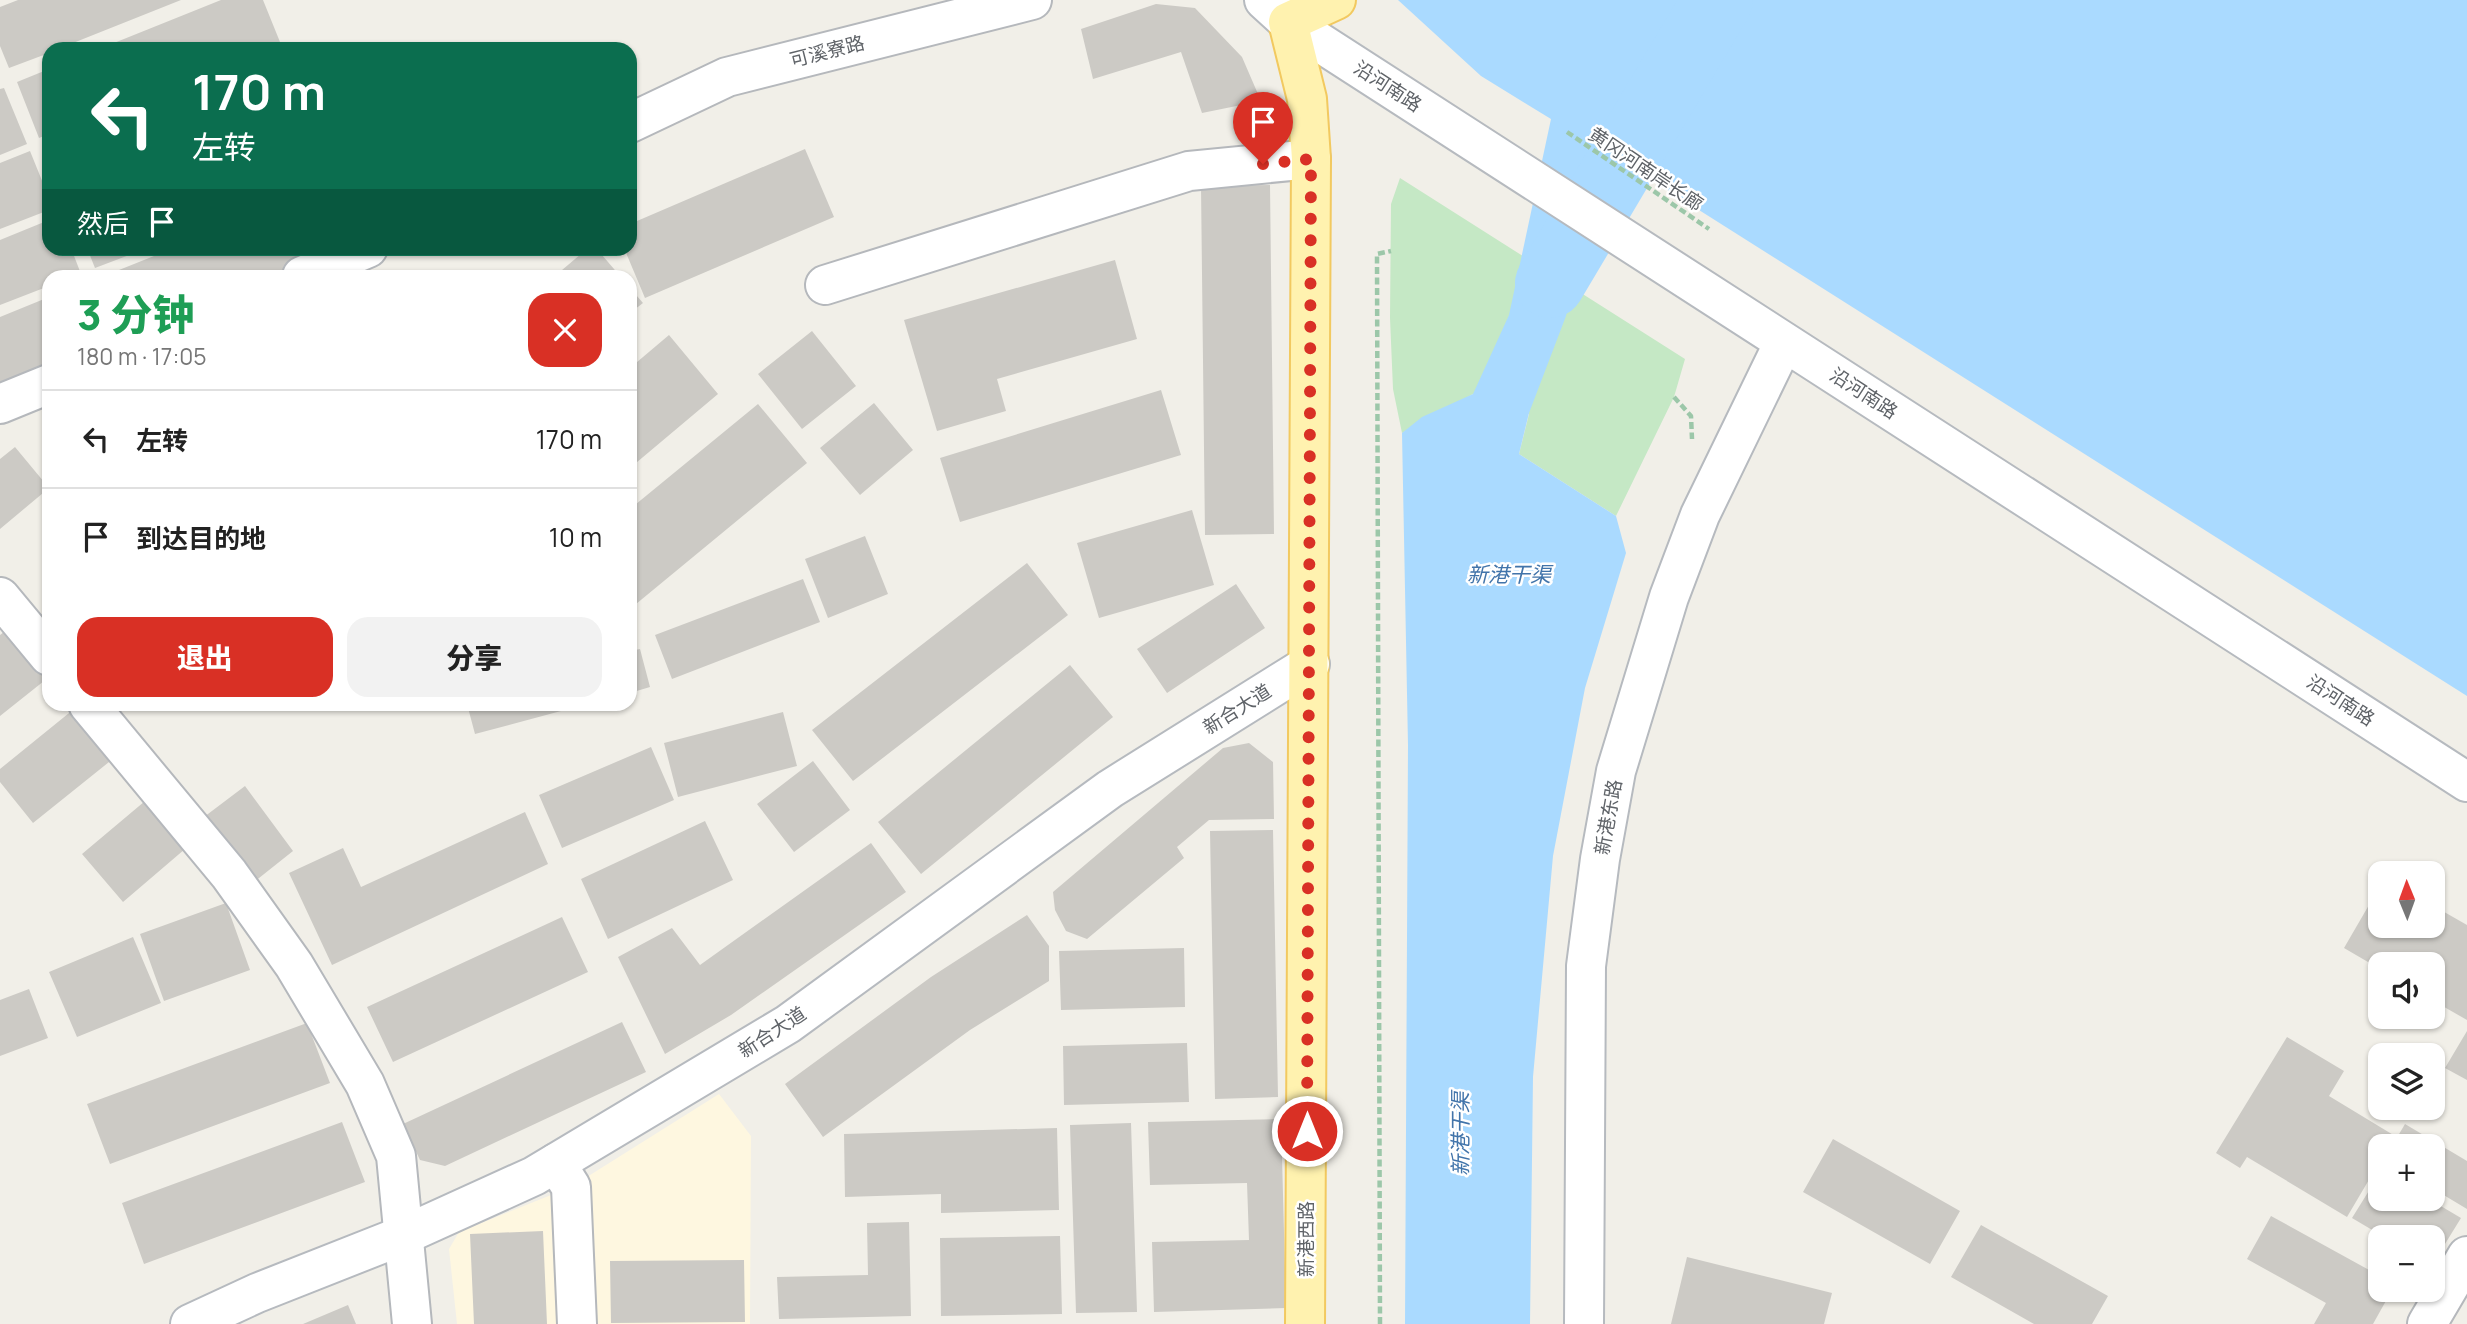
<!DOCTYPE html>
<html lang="zh">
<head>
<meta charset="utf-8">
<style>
  :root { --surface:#fff; --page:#f2f2f2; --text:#222; --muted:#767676; --line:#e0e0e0; --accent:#d93025 }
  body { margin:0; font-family:Manrope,"Noto Sans SC",sans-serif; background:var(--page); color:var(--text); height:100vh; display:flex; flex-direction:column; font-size:26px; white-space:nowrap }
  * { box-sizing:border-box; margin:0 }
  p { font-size:23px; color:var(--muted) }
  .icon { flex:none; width:38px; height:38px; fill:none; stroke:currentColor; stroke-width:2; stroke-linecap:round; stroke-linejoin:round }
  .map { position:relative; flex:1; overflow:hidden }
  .side { position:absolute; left:42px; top:270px; width:595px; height:441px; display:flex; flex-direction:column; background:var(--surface); border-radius:21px; box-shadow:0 2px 5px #0004 }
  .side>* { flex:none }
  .top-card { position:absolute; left:42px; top:42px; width:595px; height:214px; border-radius:21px; box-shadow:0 2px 5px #0004; background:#0b6e4f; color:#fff; overflow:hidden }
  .needle { width:46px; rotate:359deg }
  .buttons { position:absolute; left:2368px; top:861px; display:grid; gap:14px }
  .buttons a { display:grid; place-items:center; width:77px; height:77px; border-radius:14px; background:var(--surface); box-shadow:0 2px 5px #0004; font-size:35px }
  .pin { position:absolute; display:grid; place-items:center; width:60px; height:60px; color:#fff; margin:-72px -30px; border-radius:50% 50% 50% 0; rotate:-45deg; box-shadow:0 0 7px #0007 }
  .pin .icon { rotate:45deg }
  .me { position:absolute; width:77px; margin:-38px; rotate:0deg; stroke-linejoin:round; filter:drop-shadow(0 0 5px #0008) }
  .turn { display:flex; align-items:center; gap:24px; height:147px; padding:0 35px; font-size:32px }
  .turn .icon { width:91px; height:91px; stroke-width:2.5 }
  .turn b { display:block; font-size:49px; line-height:60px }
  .then { display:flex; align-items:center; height:66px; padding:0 35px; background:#0003; gap:14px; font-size:26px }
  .round { display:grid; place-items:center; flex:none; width:74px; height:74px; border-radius:21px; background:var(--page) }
  .headline { display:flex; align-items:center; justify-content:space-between; height:119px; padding:0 35px }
  h1 { font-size:42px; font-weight:800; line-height:52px; color:#1e9e55 }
  .cta { display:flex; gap:14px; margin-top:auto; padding:14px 35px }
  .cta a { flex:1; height:80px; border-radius:21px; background:var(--accent); color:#fff; font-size:28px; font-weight:800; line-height:80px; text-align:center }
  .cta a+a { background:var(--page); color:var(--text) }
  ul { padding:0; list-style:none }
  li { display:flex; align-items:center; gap:21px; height:98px; padding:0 35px; border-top:2px solid var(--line) }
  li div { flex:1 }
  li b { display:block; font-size:26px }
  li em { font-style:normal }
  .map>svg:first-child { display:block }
  .commercial { fill:#fef7e0 }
  .green { fill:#c5e8c5 }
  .water { fill:#aadaff }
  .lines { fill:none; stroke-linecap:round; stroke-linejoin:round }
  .river { stroke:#aadaff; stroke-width:70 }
  .building { fill:#cccac5 }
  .minor-casing { stroke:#b5b8bc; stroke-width:42 }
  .tertiary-casing { stroke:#b5b8bc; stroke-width:42 }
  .secondary-casing { stroke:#b6babf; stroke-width:42 }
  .primary-casing { stroke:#f2c960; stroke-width:42 }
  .path { stroke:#9cc7a9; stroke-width:4.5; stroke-dasharray:7 3.5; stroke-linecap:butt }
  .minor { stroke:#fff; stroke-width:38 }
  .tertiary { stroke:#fff; stroke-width:38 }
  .secondary { stroke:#fff; stroke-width:38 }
  .primary { stroke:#fff2af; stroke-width:38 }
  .route { stroke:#d93025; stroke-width:12; stroke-dasharray:0 21.6 }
  .labels { text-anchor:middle; stroke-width:5; stroke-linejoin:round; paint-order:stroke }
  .street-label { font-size:19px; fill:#5f6368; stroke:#fff }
  .water-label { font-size:21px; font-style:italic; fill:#4174aa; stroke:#fff }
</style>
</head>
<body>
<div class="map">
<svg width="2467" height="1324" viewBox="0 0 2467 1324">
  <rect width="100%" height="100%" fill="#f1efe8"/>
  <!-- commercial -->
  <path class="commercial" d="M719,1094l32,42 -1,188h-293l-8,-75 10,-17 112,-45z"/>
  <!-- green -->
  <path class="green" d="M1400,178l285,181 -11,38 -58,119 -97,-62 10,-40 -56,-20 -71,39 -9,-44 -3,-71 1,-114z"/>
  <!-- water -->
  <path class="water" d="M1398,0h1069v696l-866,-548 -35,168 -37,97 -10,41 97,62 10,37 -41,135 -32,168 -20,221 -3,247h-125l3,-579 -6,-312 20,-16 51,-23 36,-79 42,-196 -70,-43z"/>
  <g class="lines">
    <!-- river -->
    <path class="river" d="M1550,283l168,-283"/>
  </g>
  <!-- building -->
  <path class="building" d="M18,0h163l-123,49h-9v4l-40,15 -9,-22v-39z
    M221,0h42l17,42 -18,7h-163z
    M1156,4l39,4 47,49 19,44 -59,12 -21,-61 -88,27 -12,-50z
    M49,69v65l-10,4 -22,-56z
    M4,88l23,56 -27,11v-66z
    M805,149l29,68 -189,81 -21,-50h6v-24z
    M30,151l19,47v12l-49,19v-66z
    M1270,185l4,349 -69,1 -4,-349z
    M49,220v28h22l10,26 -7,2h-25v10l-49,19v-65z
    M87,248h58v1l-50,19z
    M174,248l163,1 -70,27h-163z
    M588,248h8l24,28h-65z
    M1115,260l22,79 -140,40 9,32 -69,20 -33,-111z
    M630,288l13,15 -13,10z
    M49,297v66l-49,19v-65z
    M812,331l44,55 -54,43 -44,-55z
    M669,335l49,59 -88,74v-100z
    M1161,390l20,65 -221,67 -20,-64z
    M874,403l39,47 -53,45 -40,-47z
    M758,404l49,59 -177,146v-100z
    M15,447l34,41 -49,41v-70z
    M1192,510l22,75 -115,33 -22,-75z
    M865,536l23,58 -60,24 -23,-59z
    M1027,563l41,52 -215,166 -41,-51z
    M803,579l17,43 -148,57 -17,-44z
    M1236,584l29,44 -98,65 -30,-44z
    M17,622l32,39v16l-49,39v-81z
    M640,649l10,38 -20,6v-42z
    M1070,665l43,52 -192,157 -43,-52z
    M467,704h120l-112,30z
    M74,709l40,49 -81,65 -33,-41v-13z
    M783,712l14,54 -119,31 -14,-54z
    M1249,743l24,19 1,57 -65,1 -32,27 7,11 -97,81 -21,-8 -11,-21 -2,-18 170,-144z
    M651,747l23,53 -112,48 -23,-53z
    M813,761l37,49 -56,42 -37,-48z
    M245,786l48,65 -39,31 -50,-65z
    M151,796l41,47 -69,59 -41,-48z
    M525,812l23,52 -216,101 -43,-92 54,-25 18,39z
    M705,821l28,59 -125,59 -27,-60z
    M1273,830l5,267 -63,2 -5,-268z
    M871,843l35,49 -175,123 -66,39 -47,-97 54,-29 28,37z
    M2380,886v40h52v-21l35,20v95l-35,-20v-36h-52v5l-36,-21z
    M226,903l24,67 -86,31 -24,-67z
    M1027,915l22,31v35l-79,49 -147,107 -38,-53 146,-107z
    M562,917l26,55 -195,90 -26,-55z
    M133,937l28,66 -84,34 -28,-65z
    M1184,948l1,59 -124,3 -2,-59z
    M29,989l19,49 -48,18v-56z
    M622,1022l24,50 -201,94 -25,-6 -17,-36z
    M307,1023l23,60 -220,81 -23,-60z
    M2467,1031v49l-22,-12z
    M2287,1037l57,34 -15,25 66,40 -6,10h-9v15l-33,56 -100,-60 -7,11 -24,-15z
    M1187,1043l2,59 -125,3 -1,-59z
    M1281,1119l5,189 -132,4 -2,-70 97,-2 -2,-57 -97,2 -2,-63z
    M342,1122l23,60 -221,82 -22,-61z
    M1131,1123l6,189 -61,1 -6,-188z
    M2405,1124l62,37v48l-35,-21v-42h-40z
    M1057,1128l2,82 -118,3v-19l-96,3 -1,-63z
    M1833,1139l127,72 -30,53 -127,-72z
    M2380,1173v26h49l32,19 -29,47v-28h-48l-32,-19z
    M2271,1216l109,60v14h12l-19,34h-59l12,-21 -79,-44z
    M909,1222l2,94 -132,3 -2,-42 91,-2 -1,-52z
    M1981,1225l127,71 -16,28h-58l-83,-47z
    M543,1231l4,93h-73l-4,-90z
    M1060,1236l2,78 -121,2 -1,-78z
    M1687,1257l145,36 -8,31h-153z
    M744,1260l1,62 -134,1 -1,-62z
    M348,1305l8,19h-53z"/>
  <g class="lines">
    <!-- minor casing -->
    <g class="minor-casing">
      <path id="minor" d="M825,285l364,-114 122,-12
        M0,597l49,59
        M88,704l141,170 65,91 71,119 31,72 16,168
        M556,1163l15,24 6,137"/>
    </g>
    <!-- tertiary casing -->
    <g class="tertiary-casing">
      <path id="tertiary" d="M630,123l97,-46 305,-77
        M302,276l66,-28
        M0,404l49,-20
        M2427,1324l40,-68"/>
    </g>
    <!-- secondary casing -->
    <g class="secondary-casing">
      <path id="secondary" d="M1264,0l24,22 1179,760
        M190,1324l67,-31 147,-58 130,-59 254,-152 322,-235 200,-125
        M1584,1324l2,-358 14,-107 16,-88 53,-174 31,-82 84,-173"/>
    </g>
    <!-- primary casing -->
    <g class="primary-casing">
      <path id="primary" d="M1288,22l19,77 4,60 -6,1165
        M1288,22l48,-22"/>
    </g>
    <!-- path -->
    <path class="path" d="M1567,132l142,97
      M1674,397l17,19 1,23
      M1380,1324l-3,-1070 14,-3"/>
    <!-- minor -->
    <use href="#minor" class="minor"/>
    <!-- tertiary -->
    <use href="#tertiary" class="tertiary"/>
    <!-- secondary -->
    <use href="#secondary" class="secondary"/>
    <!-- primary -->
    <use href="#primary" class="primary"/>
  </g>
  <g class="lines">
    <!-- route -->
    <path class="route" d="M1263,164l48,-5 -4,972"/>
  </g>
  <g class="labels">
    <!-- street labels -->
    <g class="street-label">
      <text transform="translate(827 51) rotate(-14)" y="7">可溪寮路</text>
      <text transform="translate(1388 86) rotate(33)" y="7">沿河南路</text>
      <text transform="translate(1646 169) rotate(34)" y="7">黄冈河南岸长廊</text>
      <text transform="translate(1864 393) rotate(33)" y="7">沿河南路</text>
      <text transform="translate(2341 700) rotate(33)" y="7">沿河南路</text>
      <text transform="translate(1237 709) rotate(-32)" y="7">新合大道</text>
      <text transform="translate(1608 817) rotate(-80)" y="7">新港东路</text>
      <text transform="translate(772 1032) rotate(-33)" y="7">新合大道</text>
      <text transform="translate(1306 1239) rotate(-90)" y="7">新港西路</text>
    </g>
    <!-- water labels -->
    <g class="water-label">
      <text x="1509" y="582">新港干渠</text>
      <text transform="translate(1461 1134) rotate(-90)" y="7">新港干渠</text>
    </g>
  </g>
</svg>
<div class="buttons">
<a><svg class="needle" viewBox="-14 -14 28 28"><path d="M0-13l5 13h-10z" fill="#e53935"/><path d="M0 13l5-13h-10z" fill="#767676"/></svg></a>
<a><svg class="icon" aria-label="sound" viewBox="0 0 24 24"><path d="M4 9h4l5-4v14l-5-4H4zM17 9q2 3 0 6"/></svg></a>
<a><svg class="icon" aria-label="layers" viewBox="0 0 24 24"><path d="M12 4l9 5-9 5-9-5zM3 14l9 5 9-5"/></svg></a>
<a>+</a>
<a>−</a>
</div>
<div class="pin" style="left:1263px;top:164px;background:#d93025"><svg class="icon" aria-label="arrive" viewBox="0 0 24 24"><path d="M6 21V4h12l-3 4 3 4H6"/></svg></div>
<svg class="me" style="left:1307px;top:1131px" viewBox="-20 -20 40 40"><circle r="17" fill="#d93025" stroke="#fff" stroke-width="3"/><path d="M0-11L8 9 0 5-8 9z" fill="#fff"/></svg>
<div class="top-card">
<div class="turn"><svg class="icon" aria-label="left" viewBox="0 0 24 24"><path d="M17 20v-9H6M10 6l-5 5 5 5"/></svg><div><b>170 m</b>左转</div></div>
<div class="then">然后<svg class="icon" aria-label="arrive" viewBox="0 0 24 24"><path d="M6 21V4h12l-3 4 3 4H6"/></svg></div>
</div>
<section class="side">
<div class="headline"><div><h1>3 分钟</h1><p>180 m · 17:05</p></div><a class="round" style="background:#d93025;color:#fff"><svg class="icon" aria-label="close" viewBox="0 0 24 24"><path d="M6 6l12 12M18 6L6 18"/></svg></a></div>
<ul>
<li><svg class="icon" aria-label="left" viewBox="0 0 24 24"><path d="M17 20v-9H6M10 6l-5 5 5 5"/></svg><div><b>左转</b></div><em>170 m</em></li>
<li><svg class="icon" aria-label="arrive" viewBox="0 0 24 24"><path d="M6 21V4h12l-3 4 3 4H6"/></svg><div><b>到达目的地</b></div><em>10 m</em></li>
</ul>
<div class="cta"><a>退出</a><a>分享</a></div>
</section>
</div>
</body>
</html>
